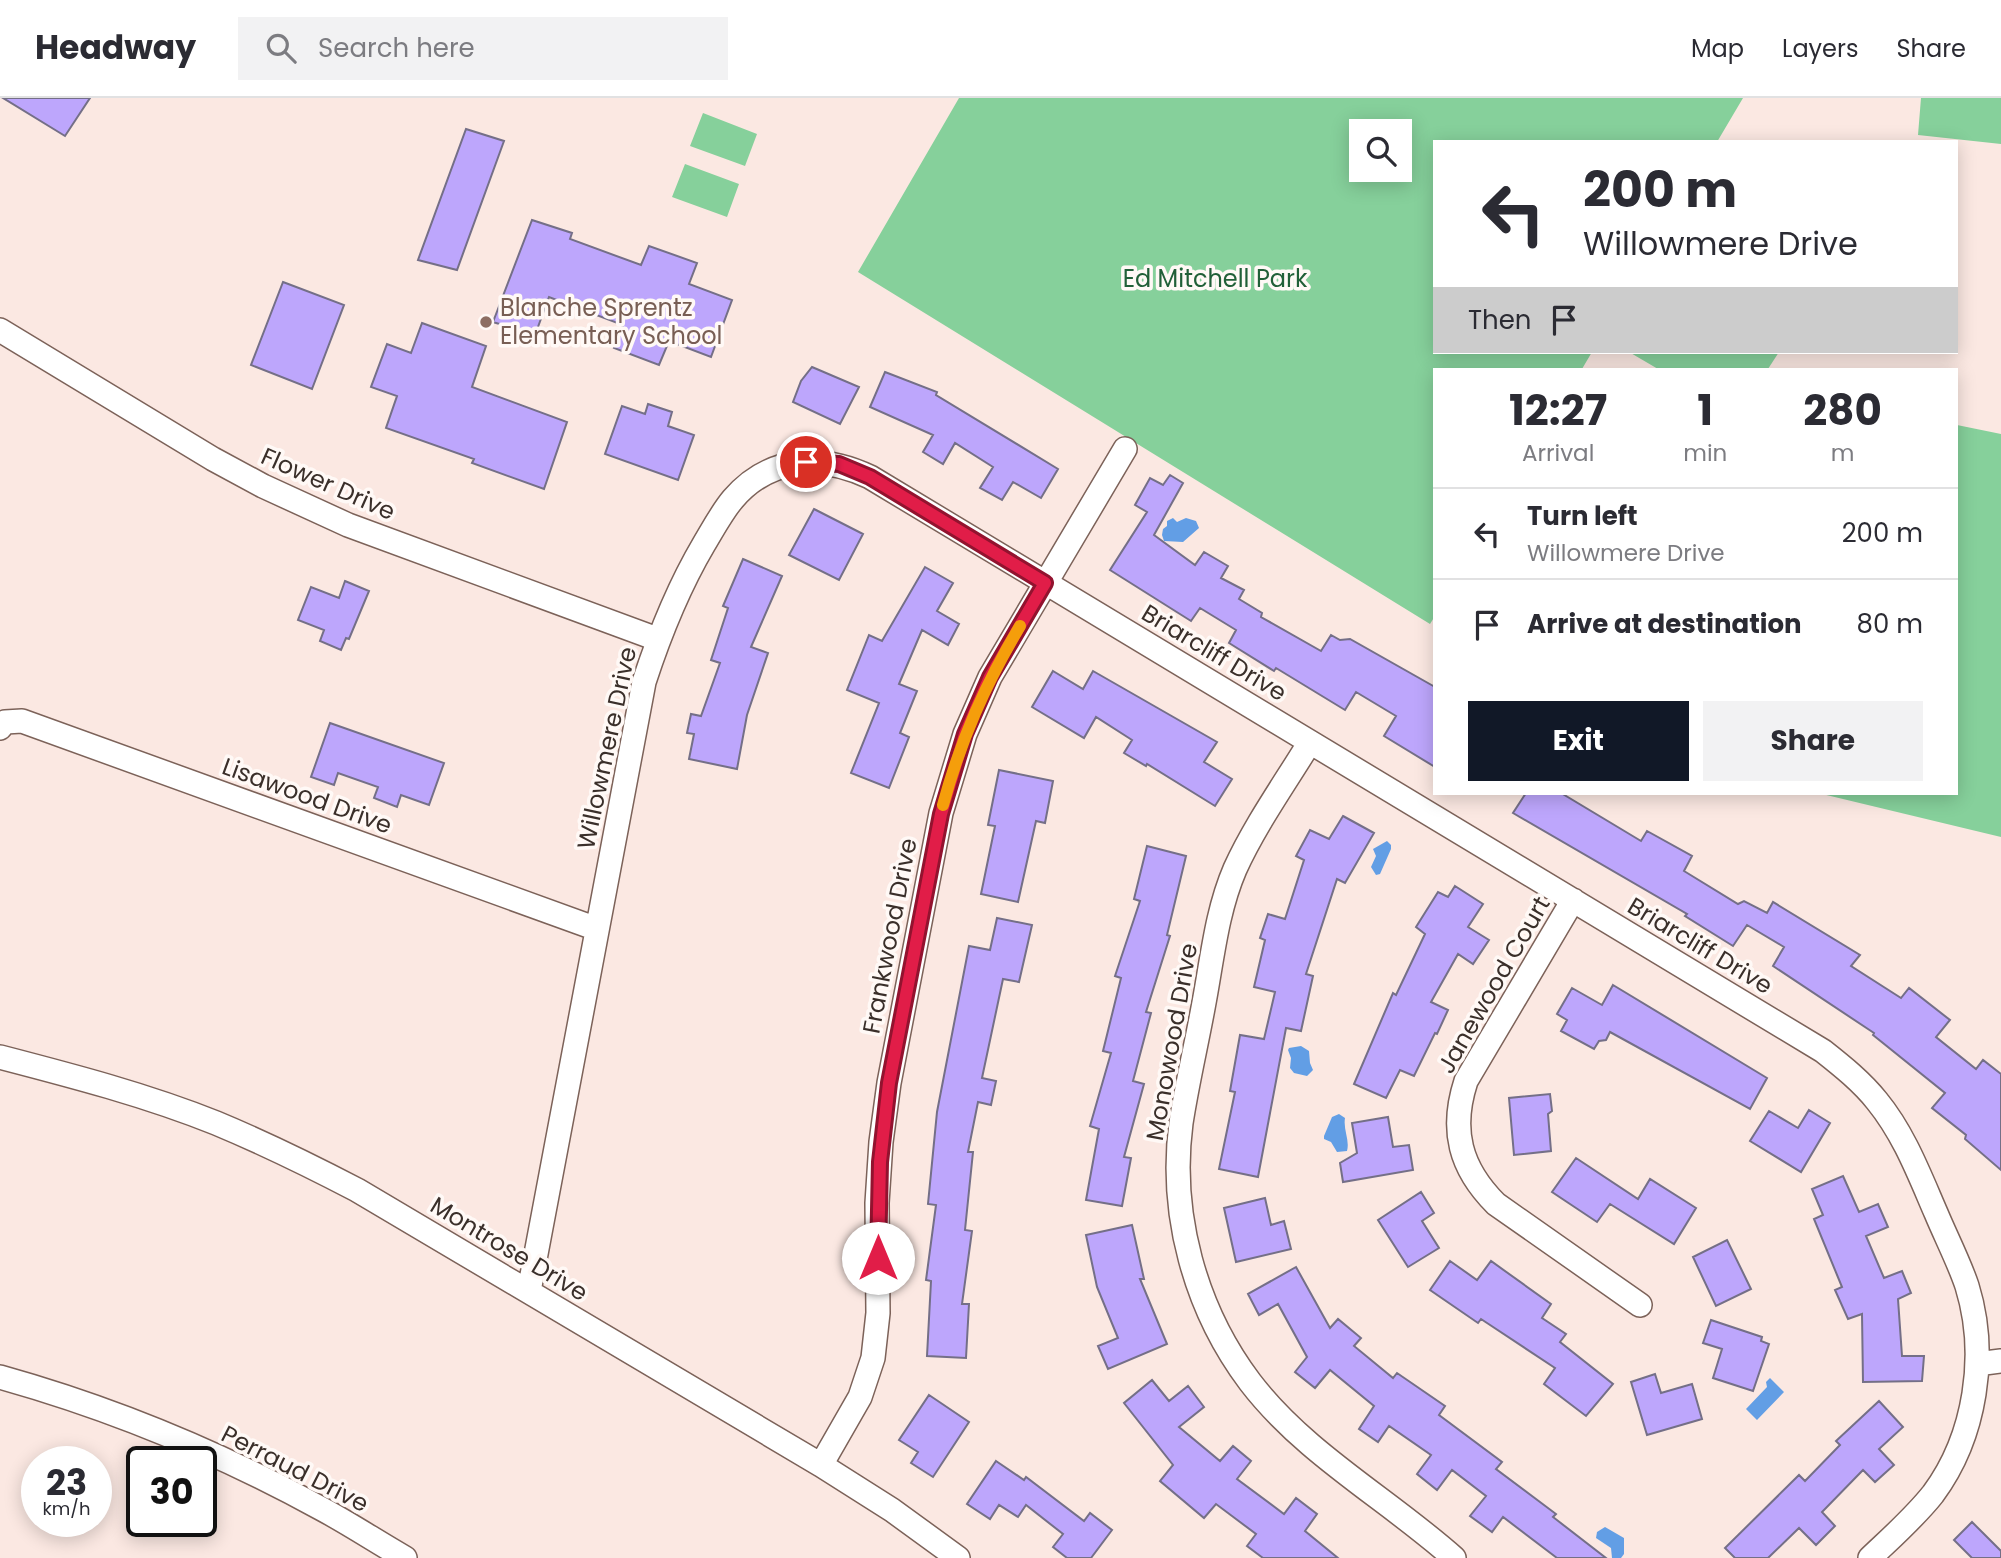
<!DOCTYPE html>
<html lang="en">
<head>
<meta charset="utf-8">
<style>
  :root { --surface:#fff; --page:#f2f2f3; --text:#2b2b33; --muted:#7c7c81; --line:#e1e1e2; --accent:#111827 }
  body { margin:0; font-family:Poppins,sans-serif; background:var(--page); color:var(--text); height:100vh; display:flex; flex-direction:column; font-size:26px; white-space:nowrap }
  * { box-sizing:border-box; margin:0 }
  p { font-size:23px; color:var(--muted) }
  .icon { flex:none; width:38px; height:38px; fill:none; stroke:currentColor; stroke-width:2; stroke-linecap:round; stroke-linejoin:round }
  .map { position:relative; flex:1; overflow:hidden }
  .sheet { position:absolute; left:1433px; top:270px; width:525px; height:427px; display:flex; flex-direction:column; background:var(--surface); border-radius:0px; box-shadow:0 4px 18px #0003 }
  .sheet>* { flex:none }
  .guide { position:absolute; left:1433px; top:42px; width:525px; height:214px; border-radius:0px; box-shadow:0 4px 18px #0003; background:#fff; color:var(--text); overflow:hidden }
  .tools { position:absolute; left:1349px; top:21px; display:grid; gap:14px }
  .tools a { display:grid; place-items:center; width:63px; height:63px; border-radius:0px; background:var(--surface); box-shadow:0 4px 18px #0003; font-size:35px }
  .speed { position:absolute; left:21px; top:1348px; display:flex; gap:14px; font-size:35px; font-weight:700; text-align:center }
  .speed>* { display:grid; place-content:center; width:91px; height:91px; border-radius:50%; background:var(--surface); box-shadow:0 4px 18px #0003; line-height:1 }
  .speed small { font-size:18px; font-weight:400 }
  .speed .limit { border:4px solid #111; border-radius:10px; background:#fff; color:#111 }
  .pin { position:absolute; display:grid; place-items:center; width:60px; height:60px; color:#fff; margin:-30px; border:4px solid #fff; border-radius:50%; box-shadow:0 2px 7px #0007 }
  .me { position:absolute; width:77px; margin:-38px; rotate:0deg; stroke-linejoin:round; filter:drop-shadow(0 0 5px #0008) }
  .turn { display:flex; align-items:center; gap:24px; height:147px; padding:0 35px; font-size:32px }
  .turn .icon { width:91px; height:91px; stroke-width:2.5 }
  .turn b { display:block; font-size:49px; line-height:60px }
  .then { display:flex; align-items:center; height:66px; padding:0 35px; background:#0003; gap:14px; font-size:26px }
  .eta { display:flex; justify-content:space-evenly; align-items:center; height:119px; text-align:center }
  .eta b { font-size:42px; font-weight:700; line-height:49px }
  .primary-button { display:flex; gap:14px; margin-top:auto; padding:14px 35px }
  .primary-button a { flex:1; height:80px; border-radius:0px; background:var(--accent); color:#fff; font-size:28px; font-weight:700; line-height:80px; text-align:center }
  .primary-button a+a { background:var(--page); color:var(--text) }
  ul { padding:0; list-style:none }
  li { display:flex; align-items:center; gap:21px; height:91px; padding:0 35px; border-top:2px solid var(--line) }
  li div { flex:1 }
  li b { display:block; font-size:26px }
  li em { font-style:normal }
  header { display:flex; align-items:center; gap:42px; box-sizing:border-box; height:98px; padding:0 35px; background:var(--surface); border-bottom:2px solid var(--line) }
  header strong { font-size:33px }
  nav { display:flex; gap:38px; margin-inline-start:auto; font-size:24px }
  .search { width:490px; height:63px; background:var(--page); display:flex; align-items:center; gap:18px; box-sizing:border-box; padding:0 24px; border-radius:0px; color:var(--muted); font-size:26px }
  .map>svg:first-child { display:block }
  .green { fill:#86d09b; fill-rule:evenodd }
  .water { fill:#629ee5 }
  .building { fill:#bda6fc; stroke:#746f87; stroke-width:2 }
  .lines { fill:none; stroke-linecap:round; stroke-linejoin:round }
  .minor-casing { stroke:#7c6259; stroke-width:26 }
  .minor { stroke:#fff; stroke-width:23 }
  .route-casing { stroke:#92132f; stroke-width:18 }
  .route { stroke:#e11d48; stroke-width:12 }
  .slow { stroke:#f59e0b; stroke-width:12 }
  .education-dot { fill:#8d6e63; stroke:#fff9f6; stroke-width:2.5 }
  .labels { text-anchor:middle; stroke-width:7; stroke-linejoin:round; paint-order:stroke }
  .park-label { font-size:24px; fill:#216038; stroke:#fff9f6 }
  .education-label { font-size:24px; fill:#785e54; stroke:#fff9f6; text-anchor:start }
  .street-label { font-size:24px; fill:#3a2f2a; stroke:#fff9f6 }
</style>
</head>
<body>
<header>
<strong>Headway</strong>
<div class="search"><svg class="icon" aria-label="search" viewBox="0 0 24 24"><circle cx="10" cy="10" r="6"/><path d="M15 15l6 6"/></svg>Search here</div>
<nav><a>Map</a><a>Layers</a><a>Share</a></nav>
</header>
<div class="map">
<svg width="2001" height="1460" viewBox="0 0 2001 1460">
  <rect width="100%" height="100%" fill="#fbe8e2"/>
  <!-- green -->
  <path class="green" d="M959,0h784l-26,44h-282v210h157l-10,17h-147v247l-5,8 -572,-352zM1362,33h38v39h-38z
    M1921,0h80v46l-83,-9z
    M703,15l54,21 -12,32 -55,-20z
    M685,66l54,20 -12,33 -55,-20z
    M1629,254h150l-11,17h-110z
    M1957,327l44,9v403l-183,-44h138z"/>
  <!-- water -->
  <path class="water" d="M1173,420l4,4 9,-4 10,3 3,7 -16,14 -19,-1 -2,-6 1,-6 4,-3v-5z
    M1387,743l4,4v4l-11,25 -4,1 -5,-8 5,-11 -3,-7z
    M1301,948l8,5 1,12 3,7 -6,6 -13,-3 -4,-5 1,-10 -3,-8 1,-2z
    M1339,1016l6,4c-2,12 5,22 2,33l-10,1 -6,-10 -7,-3v-3l8,-19z
    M1770,1280l14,14 -27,28 -11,-11 21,-22 -1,-5z
    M1605,1429l19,11v16l-3,4h-9l-1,-10 -15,-10 1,-6z"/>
  <!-- building -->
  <path class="building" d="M3,0h87l-25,38z
    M466,31l38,12 -47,129 -39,-10z
    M532,122l40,13 -2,6 71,26 8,-19 48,17 -8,21 43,16 -21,57 -42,-16 -10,24 -45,-17 9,-23 -74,-28 -14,38 -42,-13z
    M283,184l61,23 -32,84 -61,-24z
    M422,225l64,23 -14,41 95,35 -23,67 -72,-26 2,-4 -88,-31 11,-32 -26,-9 16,-43 24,9z
    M812,269l47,20 -19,37 -47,-22 8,-21z
    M885,274l52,20 -1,3 122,74 -17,29 -28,-16 -11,18 -22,-12 13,-21 -38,-24 -12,21 -20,-12 10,-17 -63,-28z
    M648,306l24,8 -4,14 26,9 -16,45 -73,-26 17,-48 23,8z
    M1170,377l13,8 -29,52 41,30 9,-13 24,14 -7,12 23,12 -5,9 23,14 -1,4 60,34 10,-16 9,5 10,-1 85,48v80l-51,-31 12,-20 -40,-24 -11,18 -69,-42 -2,3 -45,-28 7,-13 -36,-22 -9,13 -81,-51 37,-58 -12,-7 15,-27 13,7z
    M814,411l49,25 -24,46 -50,-25z
    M743,461l39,17 -31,71 17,6 -21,62 -10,54 -48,-10 5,-25 -7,-1 4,-19 10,2 19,-53 -9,-3 17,-52 -5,-2z
    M925,469l28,16 -16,28 22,13 -11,21 -26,-15 -23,54 18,7 -17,42 9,4 -20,51 -38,-15 28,-70 -32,-13 22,-55 13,6z
    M345,483l24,10 -20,48 -3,-1 -5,12 -21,-9 4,-11 -26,-10 13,-33 28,11z
    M1053,573l30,18 10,-18 124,71 -13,20 28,17 -17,27 -68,-42 -1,2 -22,-13 8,-13 -36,-23 -12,21 -52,-31z
    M330,625l114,40 -15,42 -28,-10 -4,12 -23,-9 4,-11 -40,-14 -4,12 -23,-8z
    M999,672l54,11 -8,42 -9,-2 -18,81 -37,-8 14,-68 -7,-1z
    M1526,695h35l80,48 6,-10 45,25 -8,15 54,33 6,-3 23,12 6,-11 87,53 -9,11 50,32 8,-10 41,32 -14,17 40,32 7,-9 18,14v96l-36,-31 1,-4 -34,-27 13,-15 -72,-58 1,-2 -101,-67 11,-19 -37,-22 -14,21 -48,-30 2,-2 -174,-101z
    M1343,718l31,17 -29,50 -8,-4 -31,95 7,2 -12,55 -15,-3 -28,149 -39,-8 16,-77 -5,-1 10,-56 24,4 11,-47 -21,-5 11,-47 -5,-2 8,-24 17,5 19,-59 -8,-4 14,-26 19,9z
    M1147,748l39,10 -19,79 3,1 -24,76 5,1 -18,68 11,3 -20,73 7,1 -9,48 -36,-6 13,-71 -9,-3 21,-73 -8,-2 18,-73 -6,-2 25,-75 -6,-2z
    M1455,788l28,18 -15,23 21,13 -16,24 -15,-10 -27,48 17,8 -11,24 -2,-1 -21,43 -14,-6 -14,28 -32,-14 39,-91 3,2 29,-61 -9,-7 22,-35 10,5z
    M997,820l35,7 -13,57 -16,-3 -21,99 14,3 -5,24 -13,-3 -10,50h5l-8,78 7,1 -10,73h7l-3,54 -39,-2 4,-75 -5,-1 10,-75 -8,-1 9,-92 32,-166 21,4z
    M1613,887l154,93 -17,31 -140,-77 -4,8 -7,1 -5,8 -33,-18 6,-11 -10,-6 15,-26 30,17z
    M1550,996l2,17 -4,3 3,37 -37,4 -5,-57z
    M1809,1012l21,13 -29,49 -51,-31 19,-30 29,17z
    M1388,1019l5,30 16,-2 4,25 -70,12 -3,-19 17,-10 -5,-30z
    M1576,1060l62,41 12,-20 46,29 -22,36 -64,-40 -13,18 -45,-30z
    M1843,1078l16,36 19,-8 10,23 -22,9 18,42 18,-7 9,22 -13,6 4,57h22l-2,25 -59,1 -1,-68 -14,5 -13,-29 7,-3 -28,-68 9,-4 -11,-26z
    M1421,1094l13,21 -12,8 17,27 -31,19 -30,-47z
    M1265,1100l6,27 13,-4 7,28 -55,13 -12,-54z
    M1132,1127l12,54h-4l27,65 -59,25 -10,-23 20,-8 -21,-51 -11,-52z
    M1727,1142l24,49 -35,17 -23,-49z
    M1450,1163l27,19 14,-19 60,43 -9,14 24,16 -6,8 53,42 -27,32 -42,-32 11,-16 -74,-49 -3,4 -48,-33z
    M1296,1169l34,61 8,-9 23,19 -7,8 39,32 4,-5 48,33 -6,9 63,47 -6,7 60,45 -3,3 53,41h-49l-54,-41 -11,15 -22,-16 16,-20 -34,-26 -15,20 -20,-16 14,-19 -42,-29 -11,16 -19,-13 15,-23 -44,-36 -15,18 -20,-16 12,-15 -29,-53 -19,11 -11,-21z
    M1711,1222l51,17 -1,4 8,3 -16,47 -40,-13 9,-29 -19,-6z
    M1655,1276l6,19 31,-9 10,35 -55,16 -16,-53z
    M1152,1282l17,21 19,-15 16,21 -25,20 41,34 13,-15 18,15 -14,18 47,35 12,-16 21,16 -12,17 33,27h-75l-16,-12 9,-12 -40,-30 -12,14 -44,-37 13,-16 -49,-62z
    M929,1297l40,27 -36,55 -22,-14 7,-11 -19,-12z
    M1879,1303l24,26 -24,22 15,16 -19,17 -12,-12 -41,42 13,14 -19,19 -17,-17 -31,30h-33l-10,-10 74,-73 6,6 35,-36 -4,-4z
    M996,1363l28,19 2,-3 58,44 6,-8 22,17 -21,28h-24l-14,-11 10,-13 -37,-29 -8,12 -19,-12 -9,14 -23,-15z
    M1972,1424l29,29v7h-29l-18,-18z"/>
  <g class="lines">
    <!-- minor casing -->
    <g class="minor-casing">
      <path id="minor" d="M0,232l213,129 50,27 85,39 309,114
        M0,630l5,-6 17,-1 575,208
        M1310,644c-25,41 -55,83 -75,127 -19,44 -23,93 -32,139 -7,38 -16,76 -22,115 -12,91 14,186 69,259 55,72 138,117 204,176
        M1573,802l-107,181c-16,49 -6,87 30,123l144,101
        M0,959c73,19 146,38 216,66 48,20 95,43 141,67l464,275 71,45 66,48
        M529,1193l115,-609c16,-49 34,-94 60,-138 9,-15 18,-32 29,-45 37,-43 89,-45 137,-22l953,574c19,15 39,31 54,50 27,33 42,73 59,112 10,24 23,49 31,73 21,68 9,150 -34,208 -19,24 -41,43 -63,64
        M1977,1266l24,-3
        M0,1279c111,31 220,76 322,132 28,15 55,33 83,49
        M821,1367l39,-68 13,-39 5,-45 -1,-110 4,-61 8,-59 52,-270 24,-79 25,-57 135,-228"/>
    </g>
    <!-- minor -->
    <use href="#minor" class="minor"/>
  </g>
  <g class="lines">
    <!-- route casing -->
    <g class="route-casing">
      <path id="route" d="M806,364l33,2 31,13 175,106 -55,94 -25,57 -24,80 -52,269 -9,79 -2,96"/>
    </g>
    <!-- route -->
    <use href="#route" class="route"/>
    <!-- slow -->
    <path class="slow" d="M943,707c18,-66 42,-120 77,-179"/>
  </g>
  <!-- markers -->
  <circle class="education-dot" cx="486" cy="224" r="7"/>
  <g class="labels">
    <!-- park labels -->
    <g class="park-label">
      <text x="1215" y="189">Ed Mitchell Park</text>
    </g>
    <!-- education labels -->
    <g class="education-label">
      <text x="500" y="218">Blanche Sprentz<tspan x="500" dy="28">Elementary School</tspan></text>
    </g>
    <!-- street labels -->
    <g class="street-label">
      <text transform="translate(328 386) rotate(24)" y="8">Flower Drive</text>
      <text transform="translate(1214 555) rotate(31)" y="8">Briarcliff Drive</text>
      <text transform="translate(607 650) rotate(-78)" y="8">Willowmere Drive</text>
      <text transform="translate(307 698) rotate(20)" y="8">Lisawood Drive</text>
      <text transform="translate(890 838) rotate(-79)" y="8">Frankwood Drive</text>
      <text transform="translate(1700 848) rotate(31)" y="8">Briarcliff Drive</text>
      <text transform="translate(1494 887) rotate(-60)" y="8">Janewood Court</text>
      <text transform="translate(1172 944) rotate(-80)" y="8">Monowood Drive</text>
      <text transform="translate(509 1151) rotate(31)" y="8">Montrose Drive</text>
      <text transform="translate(295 1371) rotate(27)" y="8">Perraud Drive</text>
    </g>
  </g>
</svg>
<div class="tools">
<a><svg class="icon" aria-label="search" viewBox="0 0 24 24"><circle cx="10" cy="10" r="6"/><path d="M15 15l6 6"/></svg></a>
</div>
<div class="speed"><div>23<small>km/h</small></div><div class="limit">30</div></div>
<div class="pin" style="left:806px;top:364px;background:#d93025"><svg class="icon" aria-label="arrive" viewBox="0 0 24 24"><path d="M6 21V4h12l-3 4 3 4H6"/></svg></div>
<svg class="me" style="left:878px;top:1160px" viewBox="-20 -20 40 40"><circle r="19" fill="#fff"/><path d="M0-13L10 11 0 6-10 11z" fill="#e11d48"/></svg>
<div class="guide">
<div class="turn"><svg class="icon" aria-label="left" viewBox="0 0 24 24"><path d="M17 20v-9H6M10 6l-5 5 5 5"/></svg><div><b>200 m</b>Willowmere Drive</div></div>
<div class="then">Then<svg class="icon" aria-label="arrive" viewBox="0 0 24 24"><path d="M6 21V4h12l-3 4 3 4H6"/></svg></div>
</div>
<section class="sheet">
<div class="eta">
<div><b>12:27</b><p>Arrival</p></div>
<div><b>1</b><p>min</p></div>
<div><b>280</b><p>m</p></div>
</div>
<ul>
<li><svg class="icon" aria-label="left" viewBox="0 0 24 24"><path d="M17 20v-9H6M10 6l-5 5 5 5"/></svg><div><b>Turn left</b><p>Willowmere Drive</p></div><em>200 m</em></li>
<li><svg class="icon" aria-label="arrive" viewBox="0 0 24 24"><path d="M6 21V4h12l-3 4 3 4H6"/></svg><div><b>Arrive at destination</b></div><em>80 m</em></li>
</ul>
<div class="primary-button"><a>Exit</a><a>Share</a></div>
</section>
</div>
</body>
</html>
